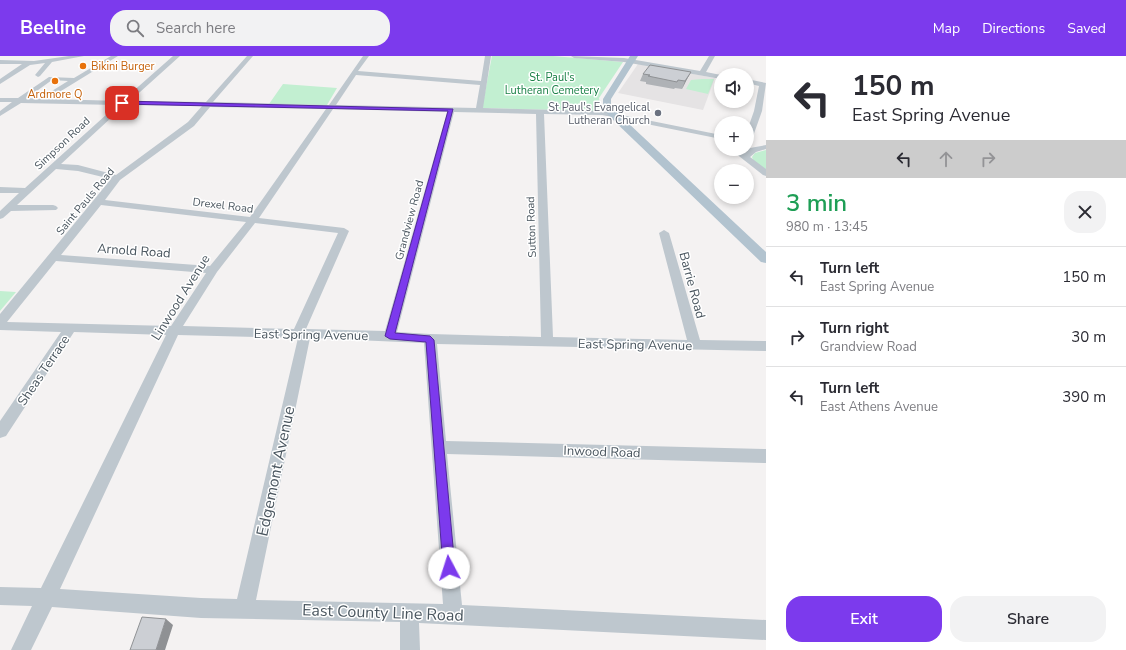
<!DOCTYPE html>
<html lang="en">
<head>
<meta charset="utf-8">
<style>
  :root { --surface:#fff; --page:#f2f2f3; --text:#2b2b33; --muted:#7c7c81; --line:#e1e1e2; --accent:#7c3aed }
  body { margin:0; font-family:"Nunito Sans",sans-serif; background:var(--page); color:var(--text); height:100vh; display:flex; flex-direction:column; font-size:15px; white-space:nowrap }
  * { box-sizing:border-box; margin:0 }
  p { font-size:13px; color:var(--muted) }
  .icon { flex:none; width:22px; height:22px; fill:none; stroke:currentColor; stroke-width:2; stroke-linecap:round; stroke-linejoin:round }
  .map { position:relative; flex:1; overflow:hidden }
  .side { display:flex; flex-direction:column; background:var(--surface); width:360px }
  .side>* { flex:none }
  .guide { background:#fff; color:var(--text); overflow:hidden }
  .buttons { position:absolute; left:714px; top:12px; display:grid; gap:8px }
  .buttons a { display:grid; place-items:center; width:40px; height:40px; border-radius:50%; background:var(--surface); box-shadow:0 2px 6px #0003; font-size:20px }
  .pin { position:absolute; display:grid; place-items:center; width:34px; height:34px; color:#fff; margin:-17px; border-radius:8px; box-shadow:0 2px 6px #0006 }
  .me { position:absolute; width:44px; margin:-22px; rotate:355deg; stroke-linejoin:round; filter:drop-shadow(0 0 3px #0008) }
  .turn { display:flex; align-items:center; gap:14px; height:84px; padding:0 20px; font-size:18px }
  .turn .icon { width:52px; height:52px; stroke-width:2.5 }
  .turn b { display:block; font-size:28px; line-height:34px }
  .lanes { display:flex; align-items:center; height:38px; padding:0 20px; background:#0003; justify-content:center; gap:20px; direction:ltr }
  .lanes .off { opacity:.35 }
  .round { display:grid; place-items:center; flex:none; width:42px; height:42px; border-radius:16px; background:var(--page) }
  .summary { display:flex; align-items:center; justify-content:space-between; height:68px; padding:0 20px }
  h1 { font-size:24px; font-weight:600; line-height:30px; color:#1e9e55 }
  .primary-button { display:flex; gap:8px; margin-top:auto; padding:8px 20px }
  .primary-button a { flex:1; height:46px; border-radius:16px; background:var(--accent); color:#fff; font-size:16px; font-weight:600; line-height:46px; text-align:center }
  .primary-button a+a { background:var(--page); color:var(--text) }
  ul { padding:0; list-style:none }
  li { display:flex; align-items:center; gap:12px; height:60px; padding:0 20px; border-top:1px solid var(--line) }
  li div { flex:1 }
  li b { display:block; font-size:15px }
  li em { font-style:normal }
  header { display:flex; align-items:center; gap:24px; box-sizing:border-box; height:56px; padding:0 20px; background:var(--accent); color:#fff }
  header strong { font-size:19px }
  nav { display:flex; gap:22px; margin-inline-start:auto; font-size:14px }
  .search { width:280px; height:36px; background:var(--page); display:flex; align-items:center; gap:10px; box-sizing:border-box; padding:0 14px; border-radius:16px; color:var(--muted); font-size:15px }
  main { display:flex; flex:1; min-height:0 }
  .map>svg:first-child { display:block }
  .education { fill:#e5e3e4 }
  .green { fill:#c2efd1 }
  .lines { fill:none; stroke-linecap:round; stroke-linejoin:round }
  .minor { fill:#bec7ce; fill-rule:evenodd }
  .major { fill:#b2c3cf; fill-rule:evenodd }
  .wall { fill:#afb2b6 }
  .shaded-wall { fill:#8f9194 }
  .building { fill:#cccfd4; stroke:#8f9194 }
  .route { fill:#7c3aed; stroke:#51269a }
  .food-dot { fill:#e8710a; stroke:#fff; stroke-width:1.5 }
  .worship-dot { fill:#6b7280; stroke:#fff; stroke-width:1.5 }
  .labels { text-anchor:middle; stroke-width:3; stroke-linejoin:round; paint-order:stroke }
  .far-food-label { font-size:11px; fill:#c56008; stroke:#fff; text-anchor:start }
  .far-park-label { font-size:11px; fill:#1a8147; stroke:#fff }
  .far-worship-label { font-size:11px; fill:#5b616d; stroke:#fff; text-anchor:end }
  .far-street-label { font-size:11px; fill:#4a565f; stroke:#fff }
  .street-label { font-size:13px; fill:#4a565f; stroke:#fff }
  .near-street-label { font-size:16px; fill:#4a565f; stroke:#fff }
</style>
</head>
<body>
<header>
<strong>Beeline</strong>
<div class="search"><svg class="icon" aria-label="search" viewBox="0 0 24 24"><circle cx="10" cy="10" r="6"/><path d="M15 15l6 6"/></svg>Search here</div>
<nav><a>Map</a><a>Directions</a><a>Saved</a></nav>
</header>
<main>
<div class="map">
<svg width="766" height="594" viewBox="0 0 766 594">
  <rect width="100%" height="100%" fill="#f4f2f2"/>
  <!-- education -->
  <path class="education" d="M638,8l77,14 -12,32 -85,-17z"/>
  <!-- green -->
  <path class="green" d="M492,0h61l70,6 -24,36 2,11 -4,2 -115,-3z
    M702,23h12l-6,15 -22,-5 5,-9z
    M283,28l54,4 -10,17 -58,-1z
    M766,94v20l-13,-10 -1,-3 3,-4z
    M0,235l16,1 -16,19z"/>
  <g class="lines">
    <!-- minor -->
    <path class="minor" d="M69,0h15l-32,6 -12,14 -2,1 -3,-2 10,-12 -15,2 -30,19v-5l22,-15h-22v-4l34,1z
      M111,0h7l-70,43 74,2 51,-45h7l-50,45 76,1 41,-46h6l-40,46 116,3 34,-49h6l-11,15 123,10 4,-25h6l-8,52 119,3 119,24v4l-119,-24 -58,-1 9,223 134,3 -28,-107 5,-3 5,3 31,107 66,1v10l-329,-7 9,97 320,8v14l-319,-9 15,151 304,15v20l-347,-17 1,27h-20v-28l-199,-4 -149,-11 -21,43h-20l21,-44 -32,-1v-18l41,1 125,-253 -92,-3 -68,104 -6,2v-17l61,-89 -61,-2v-16l111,-135 -33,-8 -22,-2 -39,36h36l3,1 2,2 -2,2 -45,1 -8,7 -3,1v-8l19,-18h-19v-6l25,1 92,-83 -96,-2 -21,13v-5l12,-9h-12v-4h18l31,-21 25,1zM356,19l124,10 -4,23 -140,-3zM52,24l16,1 -29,18 -12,-1zM125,49l77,1 -14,16 -72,53 -38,-10 -17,-1zM210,51l116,2 -76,108 -145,-17 15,-20 74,-54zM333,53l114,3 -62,219 -79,-2 43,-98 -5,-3 -85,-10zM454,56l82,2 5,223 -111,-3 -33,-2zM101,149l145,17 -36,44 -149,-11zM255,167l83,10 -44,96 -111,-3 34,-54zM56,205l150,12 -35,53 -164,-4zM178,279l120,3 -61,261 -36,-1 -141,-9zM310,282l114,5 19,261 -187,-4z
      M571,0l53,2 76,13 9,-15h6l-9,16 15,3v4l-97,-17 -50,-4z
      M747,23l19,4 -4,28 -11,31 -4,2v-13l7,-20 5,-25 -12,-3z
      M766,89v4l-10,3 -6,5 16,12v7l-3,-1 -33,-26h9l6,4 5,-5z"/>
    <!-- major -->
    <path class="major" d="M630,0h8l-27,43v8l155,145v11l-5,-1 -152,-146 -6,-9v-8z"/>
  </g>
  <!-- wall -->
  <path class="wall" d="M691,16l-4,7 -5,10 -7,-1 -1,1 -28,-5v-2l-6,-1 3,-7z"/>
  <!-- shaded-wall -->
  <path class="shaded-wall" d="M691,16l-4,7 -5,10 3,-8z
    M166,563l7,6 -8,25h-9z"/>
  <!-- building -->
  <path class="building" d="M650,9l41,7 -6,9 -7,-1 -1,2 -29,-6 2,-1 -7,-1z
    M142,561l24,2 -10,31h-26z"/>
  <!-- route -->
  <path class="route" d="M122,45l331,8 -58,224 35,3 4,4 21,228 -2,5 -4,2 -5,-2 -1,-5 -17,-226 -36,-3 -5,-3 63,-225 -328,-7z"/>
  <!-- markers -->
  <g class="food-dot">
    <circle cx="83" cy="10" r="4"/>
    <circle cx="55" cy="25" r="4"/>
  </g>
  <circle class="worship-dot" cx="658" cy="57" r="4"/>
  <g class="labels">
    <!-- far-food labels -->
    <g class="far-food-label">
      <text x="91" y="14">Bikini Burger</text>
      <text x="55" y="42" text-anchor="middle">Ardmore Q</text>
    </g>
    <!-- far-park labels -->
    <g class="far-park-label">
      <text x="552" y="25">St. Paul's<tspan x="552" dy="13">Lutheran Cemetery</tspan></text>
    </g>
    <!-- far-worship labels -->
    <g class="far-worship-label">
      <text x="650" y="55">St Paul's Evangelical<tspan x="650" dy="13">Lutheran Church</tspan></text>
    </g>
    <!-- far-street labels -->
    <g class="far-street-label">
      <text transform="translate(62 87) rotate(-43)" y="4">Simpson Road</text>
      <text transform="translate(85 145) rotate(-50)" y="4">Saint Pauls Road</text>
      <text transform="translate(223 149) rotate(7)" y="4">Drexel Road</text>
      <text transform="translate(409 164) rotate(-75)" y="4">Grandview Road</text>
      <text transform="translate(531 171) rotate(-92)" y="4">Sutton Road</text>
    </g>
    <!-- street labels -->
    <g class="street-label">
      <text transform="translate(134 194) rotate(4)" y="5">Arnold Road</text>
      <text transform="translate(693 229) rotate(75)" y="5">Barrie Road</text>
      <text transform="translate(180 241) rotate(-58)" y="5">Linwood Avenue</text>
      <text transform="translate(311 278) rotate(1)" y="5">East Spring Avenue</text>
      <text transform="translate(635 288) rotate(1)" y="5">East Spring Avenue</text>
      <text transform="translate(43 314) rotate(-56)" y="5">Sheas Terrace</text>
      <text transform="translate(602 395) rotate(2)" y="5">Inwood Road</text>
    </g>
    <!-- near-street labels -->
    <g class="near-street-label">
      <text transform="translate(275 415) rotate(-78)" y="6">Edgemont Avenue</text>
      <text transform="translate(383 556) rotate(2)" y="6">East County Line Road</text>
    </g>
  </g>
</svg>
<div class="buttons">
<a><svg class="icon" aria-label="sound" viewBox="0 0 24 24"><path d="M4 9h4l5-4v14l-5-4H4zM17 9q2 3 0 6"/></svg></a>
<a>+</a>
<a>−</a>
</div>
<div class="pin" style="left:122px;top:47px;background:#d93025"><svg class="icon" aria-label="arrive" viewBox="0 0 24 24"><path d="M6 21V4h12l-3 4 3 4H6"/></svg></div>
<svg class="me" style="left:449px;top:512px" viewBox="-20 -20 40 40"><circle r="19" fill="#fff"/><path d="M0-13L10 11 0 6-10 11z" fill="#7c3aed"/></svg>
</div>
<section class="side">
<div class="guide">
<div class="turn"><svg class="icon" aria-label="left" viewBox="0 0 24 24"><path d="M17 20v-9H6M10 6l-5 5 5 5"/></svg><div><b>150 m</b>East Spring Avenue</div></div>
<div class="lanes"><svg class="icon" aria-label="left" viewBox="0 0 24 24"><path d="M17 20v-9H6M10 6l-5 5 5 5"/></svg><svg class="icon off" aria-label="ahead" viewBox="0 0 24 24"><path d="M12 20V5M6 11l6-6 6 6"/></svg><svg class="icon off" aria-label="right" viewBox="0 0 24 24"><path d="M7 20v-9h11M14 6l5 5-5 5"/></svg></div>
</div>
<div class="summary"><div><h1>3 min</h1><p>980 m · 13:45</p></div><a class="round"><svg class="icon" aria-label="close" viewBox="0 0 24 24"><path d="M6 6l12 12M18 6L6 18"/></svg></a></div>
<ul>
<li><svg class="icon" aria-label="left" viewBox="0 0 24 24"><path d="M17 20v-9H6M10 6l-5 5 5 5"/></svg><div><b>Turn left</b><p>East Spring Avenue</p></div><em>150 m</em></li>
<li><svg class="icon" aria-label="right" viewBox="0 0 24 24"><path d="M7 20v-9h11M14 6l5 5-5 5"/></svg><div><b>Turn right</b><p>Grandview Road</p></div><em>30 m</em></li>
<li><svg class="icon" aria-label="left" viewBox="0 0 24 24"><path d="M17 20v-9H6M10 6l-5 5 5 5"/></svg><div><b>Turn left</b><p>East Athens Avenue</p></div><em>390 m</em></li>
</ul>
<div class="primary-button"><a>Exit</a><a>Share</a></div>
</section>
</main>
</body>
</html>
